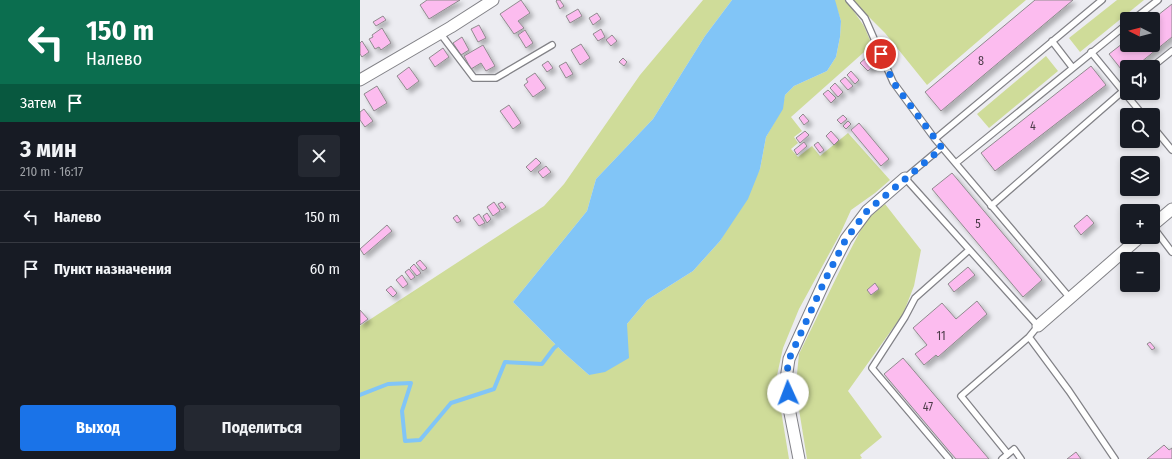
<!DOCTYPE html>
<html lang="ru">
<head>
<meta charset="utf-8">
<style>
  :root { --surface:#171b24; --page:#242831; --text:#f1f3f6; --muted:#9ea1a6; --line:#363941; --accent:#1a73e8 }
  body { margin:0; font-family:"Fira Sans Condensed",sans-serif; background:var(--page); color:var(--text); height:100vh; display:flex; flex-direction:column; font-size:15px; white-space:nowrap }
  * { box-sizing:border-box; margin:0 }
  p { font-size:13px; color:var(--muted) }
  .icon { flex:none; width:22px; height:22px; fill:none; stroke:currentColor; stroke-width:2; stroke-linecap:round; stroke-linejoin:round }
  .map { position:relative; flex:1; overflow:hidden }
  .panel { display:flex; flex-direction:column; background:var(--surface); width:360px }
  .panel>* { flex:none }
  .hud { background:#0b6e4f; color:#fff; overflow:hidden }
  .needle { width:26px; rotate:276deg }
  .buttons { position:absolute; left:760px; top:12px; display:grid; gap:8px }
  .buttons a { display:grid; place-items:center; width:40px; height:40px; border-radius:4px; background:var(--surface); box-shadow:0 2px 6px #0003; font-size:20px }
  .pin { position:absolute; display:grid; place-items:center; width:34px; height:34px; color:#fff; margin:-17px; border:2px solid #fff; border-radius:50%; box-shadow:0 1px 4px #0007 }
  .me { position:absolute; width:44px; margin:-22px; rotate:358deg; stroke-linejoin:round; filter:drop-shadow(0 0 3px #0008) }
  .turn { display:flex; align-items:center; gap:14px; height:84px; padding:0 20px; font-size:18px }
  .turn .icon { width:52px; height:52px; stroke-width:2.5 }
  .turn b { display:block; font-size:28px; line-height:34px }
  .then { display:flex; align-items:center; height:38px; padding:0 20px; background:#0003; gap:8px; font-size:15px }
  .round { display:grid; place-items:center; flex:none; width:42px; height:42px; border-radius:4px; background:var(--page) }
  .headline { display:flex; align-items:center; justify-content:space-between; height:68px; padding:0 20px }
  h1 { font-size:24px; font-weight:700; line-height:30px }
  .action { display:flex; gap:8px; margin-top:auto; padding:8px 20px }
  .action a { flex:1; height:46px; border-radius:4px; background:var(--accent); color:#fff; font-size:16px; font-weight:700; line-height:46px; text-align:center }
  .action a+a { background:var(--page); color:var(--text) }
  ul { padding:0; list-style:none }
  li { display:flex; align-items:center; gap:12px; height:52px; padding:0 20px; border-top:1px solid var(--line) }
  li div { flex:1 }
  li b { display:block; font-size:15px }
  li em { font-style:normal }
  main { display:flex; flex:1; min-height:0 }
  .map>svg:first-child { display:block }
  .grass { fill:#cfdc99 }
  .water { fill:#81c5f7 }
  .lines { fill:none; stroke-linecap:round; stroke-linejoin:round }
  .stream { stroke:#81c5f7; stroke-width:4 }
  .building { fill:#fcbcef; stroke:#8f8b8e; filter:url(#shadow) }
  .lane-casing { stroke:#828287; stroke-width:8 }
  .street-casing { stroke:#828287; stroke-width:13 }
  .lane { stroke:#fff; stroke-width:5.5 }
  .street { stroke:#fff; stroke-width:11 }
  .route { stroke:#1a73e8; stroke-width:7; stroke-dasharray:0 12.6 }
  .labels { text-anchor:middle; stroke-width:3; stroke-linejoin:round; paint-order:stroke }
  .number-label { font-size:12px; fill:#4b3b48 }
</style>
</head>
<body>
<main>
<section class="panel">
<div class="hud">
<div class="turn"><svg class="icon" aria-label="left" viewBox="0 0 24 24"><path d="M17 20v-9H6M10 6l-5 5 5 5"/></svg><div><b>150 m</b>Налево</div></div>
<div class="then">Затем<svg class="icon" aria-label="arrive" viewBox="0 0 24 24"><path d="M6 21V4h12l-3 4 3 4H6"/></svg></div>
</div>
<div class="headline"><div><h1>3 мин</h1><p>210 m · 16:17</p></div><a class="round"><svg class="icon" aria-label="close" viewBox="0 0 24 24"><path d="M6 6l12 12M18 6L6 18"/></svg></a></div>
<ul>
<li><svg class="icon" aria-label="left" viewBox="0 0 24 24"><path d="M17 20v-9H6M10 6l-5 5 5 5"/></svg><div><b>Налево</b></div><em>150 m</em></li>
<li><svg class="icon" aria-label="arrive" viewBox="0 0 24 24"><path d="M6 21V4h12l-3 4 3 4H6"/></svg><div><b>Пункт назначения</b></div><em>60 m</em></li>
</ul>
<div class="action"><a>Выход</a><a>Поделиться</a></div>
</section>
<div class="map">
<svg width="812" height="459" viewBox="0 0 812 459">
  <defs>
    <filter id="shadow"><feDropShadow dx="3.5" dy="3.5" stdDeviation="2" flood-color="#0004"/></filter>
  </defs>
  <rect width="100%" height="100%" fill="#ececf1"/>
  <!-- grass -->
  <path class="grass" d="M343,0h29l-27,36 -52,83 -57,60 -9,32 -74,91 51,51 25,22 38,-51 20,-24 46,-29 27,-30 40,-72 6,-32 16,-28 3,-14 9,-9 33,-15 9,-14 4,-20 1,-16 -7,-21h12l18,26 8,19 -81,72 11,14 -8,6 4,6 -7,6 7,8 14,-11 8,10 28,-23 42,47 -15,13 -24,17 -10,22 -42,77 -16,39 -7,32 13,79h-429v-133l184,-120 20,-22 76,-109z
    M492,0h174l-99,85 -42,-52z
    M757,0h27l-64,52 -11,-14z
    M686,56l12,15 -69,57 -12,-14z
    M525,204l36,46 -7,36 -11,28 -55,77 34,46 -22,18 2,3 -2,1h-53l-11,-68 1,-17 2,-20 45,-92 22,-42z"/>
  <!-- water -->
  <path class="water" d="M372,0h103l6,21 -1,16 -4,20 -9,14 -33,15 -9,9 -2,14 -17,28 -6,32 -12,30 -28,42 -27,30 -46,29 -20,24 2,34 -24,14 -16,3 -25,-22 -51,-51 74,-91 9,-32 57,-60 52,-83z"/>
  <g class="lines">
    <!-- stream -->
    <path class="stream" d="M0,395l28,-11 23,-1 -9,28 3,30 15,-1 31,-37 43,-14 11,-27 37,2 12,-16 6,-5"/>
  </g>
  <!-- building -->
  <path class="building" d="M67,0h33l-31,19 -9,-14z
    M161,0l9,13 -12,8 6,7 -10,6 -14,-20z
    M197,0h3l4,6 -4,3 -4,-8z
    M675,0h38l-132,111 -16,-19z
    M812,4v33l-37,30h-8v6l-2,1 -16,-20 18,-14v5h26v-26z
    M218,9l4,7 -12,7 -4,-7z
    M237,13l4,6 -8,6 -4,-7z
    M23,16l3,4 -10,6 -3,-4z
    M119,25l7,13 -8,4 -7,-13z
    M22,28l9,15 -10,7 -2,-3 -4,2 -6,-10 4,-2 -1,-2z
    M241,29l4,8 -7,4 -5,-7z
    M165,30l8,13 -7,5 -8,-13z
    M252,35l5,6 -6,5 -5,-6z
    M102,37l7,13 -8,5 -8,-12z
    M2,41l7,11 -7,5 -2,-3v-11z
    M221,44l9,14 -10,7 -9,-15z
    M123,45l12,21 -9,5 -5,-8 -10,6 -7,-13z
    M83,48l6,9 -14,10 -6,-9z
    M508,56l8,8 -8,7 -8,-8z
    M263,58l4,4 -3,4 -5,-4z
    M188,61l5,7 -6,4 -5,-7z
    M206,62l7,12 -7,4 -7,-12z
    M731,66l15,19 -111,86 -14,-18z
    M49,67l10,14 -12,9 -10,-14z
    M491,71l8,9 -4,4 -8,-9z
    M175,73l11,15 -13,9 -9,-12 4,-3 -2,-3z
    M485,77l8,9 -5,4 -8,-9z
    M475,83l8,9 -5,5 -8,-9z
    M17,86l10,17 -13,8 -10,-17z
    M468,90l8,8 -5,5 -8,-9z
    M149,105l12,18 -8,6 -13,-18z
    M4,109l9,12 -8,6 -5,-7v-8z
    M443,114l6,7 -5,4 -5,-7z
    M483,115l4,4 -6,5 -4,-4z
    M488,121l3,3 -5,5 -3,-3z
    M499,123l30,36 -8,7 -30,-36z
    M445,131l4,4 -9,8 -4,-5z
    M471,131l8,9 -5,5 -8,-9z
    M444,142l3,4 -10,9 -3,-5z
    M458,142l6,8 -4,3 -6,-8z
    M176,158l5,5 -10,9 -5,-5z
    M186,166l5,6 -8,6 -5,-6z
    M592,173l90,107 -19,17 -91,-108z
    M134,202l6,9 -7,5 -6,-9z
    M142,202l4,5 -4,3 -4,-6z
    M127,213l4,6 -4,4 -4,-7z
    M119,214l6,9 -6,3 -6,-8z
    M97,215l4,6 -4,2 -4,-5z
    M727,215l7,8 -13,12 -7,-9z
    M27,225l5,6 -28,24 -4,-6z
    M60,260l7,8 -4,3 -7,-8z
    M54,264l7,9 -4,3 -7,-8z
    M608,267l7,8 -21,17 -6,-8z
    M49,269l6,8 -4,3 -6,-8z
    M42,275l6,9 -5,4 -7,-8z
    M515,283l4,6 -8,6 -4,-5z
    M31,286l6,7 -4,4 -7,-7z
    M617,301l10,13 -49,43 -2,-2 -12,10 -9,-11 12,-9 -14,-17 29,-25 14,16z
    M0,310l8,9 -8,6z
    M790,342l5,6 -3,2 -5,-6z
    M543,358l86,101h-33l-7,-8 -65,-77z
    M804,445l5,5 3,-2v11h-25z
    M716,452l5,7h-14z"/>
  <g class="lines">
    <!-- lane casing -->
    <g class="lane-casing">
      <path id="lane" d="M489,0l16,18 28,64 42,57 135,159
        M774,19l24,-19
        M80,33l34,45h22l56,-33
        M692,41l20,26
        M792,67l20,-16
        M767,88l-4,3 20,24
        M793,127l19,23
        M575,139l167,-139
        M582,147l-37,31 133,148 -9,11 -68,59 47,58
        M596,163l171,-139
        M631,206l132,-115 -32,-39
        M793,227l19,25
        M669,337l40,54 46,68
        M589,459l-77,-91 33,-51 10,-19 54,-48
        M642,459l12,-10 7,10"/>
    </g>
    <!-- street casing -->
    <g class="street-casing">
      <path id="street" d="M0,80l91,-53 42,-27
        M793,225l19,-16
        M678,326l102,-89
        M439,459l-10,-51 -3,-29 3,-20 37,-81 20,-39 21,-28 38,-33"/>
    </g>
    <!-- lane -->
    <use href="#lane" class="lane"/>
    <!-- street -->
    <use href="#street" class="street"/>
  </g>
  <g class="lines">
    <!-- route -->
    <path class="route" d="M428,393l-2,-14 3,-20 37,-81 20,-39 21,-28 75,-63 -49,-66 -12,-28"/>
  </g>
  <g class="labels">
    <!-- number labels -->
    <g class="number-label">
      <text x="621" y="65">8</text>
      <text x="673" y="130">4</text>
      <text x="618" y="228">5</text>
      <text x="581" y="340">11</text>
      <text x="568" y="411">47</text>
    </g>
  </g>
</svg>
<div class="buttons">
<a><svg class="needle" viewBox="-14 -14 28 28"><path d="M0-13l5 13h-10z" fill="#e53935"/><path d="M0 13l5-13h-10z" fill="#9ea1a6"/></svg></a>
<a><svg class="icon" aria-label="sound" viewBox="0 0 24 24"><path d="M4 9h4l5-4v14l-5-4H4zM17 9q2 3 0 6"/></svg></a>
<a><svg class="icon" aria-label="search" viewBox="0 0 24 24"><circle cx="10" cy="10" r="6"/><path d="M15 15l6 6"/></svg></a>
<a><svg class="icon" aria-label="layers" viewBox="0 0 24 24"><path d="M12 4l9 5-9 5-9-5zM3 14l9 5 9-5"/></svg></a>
<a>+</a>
<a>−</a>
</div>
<div class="pin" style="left:521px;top:54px;background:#d93025"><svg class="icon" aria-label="arrive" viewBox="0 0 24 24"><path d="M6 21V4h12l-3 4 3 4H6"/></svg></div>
<svg class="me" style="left:428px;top:393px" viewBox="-20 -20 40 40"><circle r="19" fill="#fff"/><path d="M0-13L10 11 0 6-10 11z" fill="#1a73e8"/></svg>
</div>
</main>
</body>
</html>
